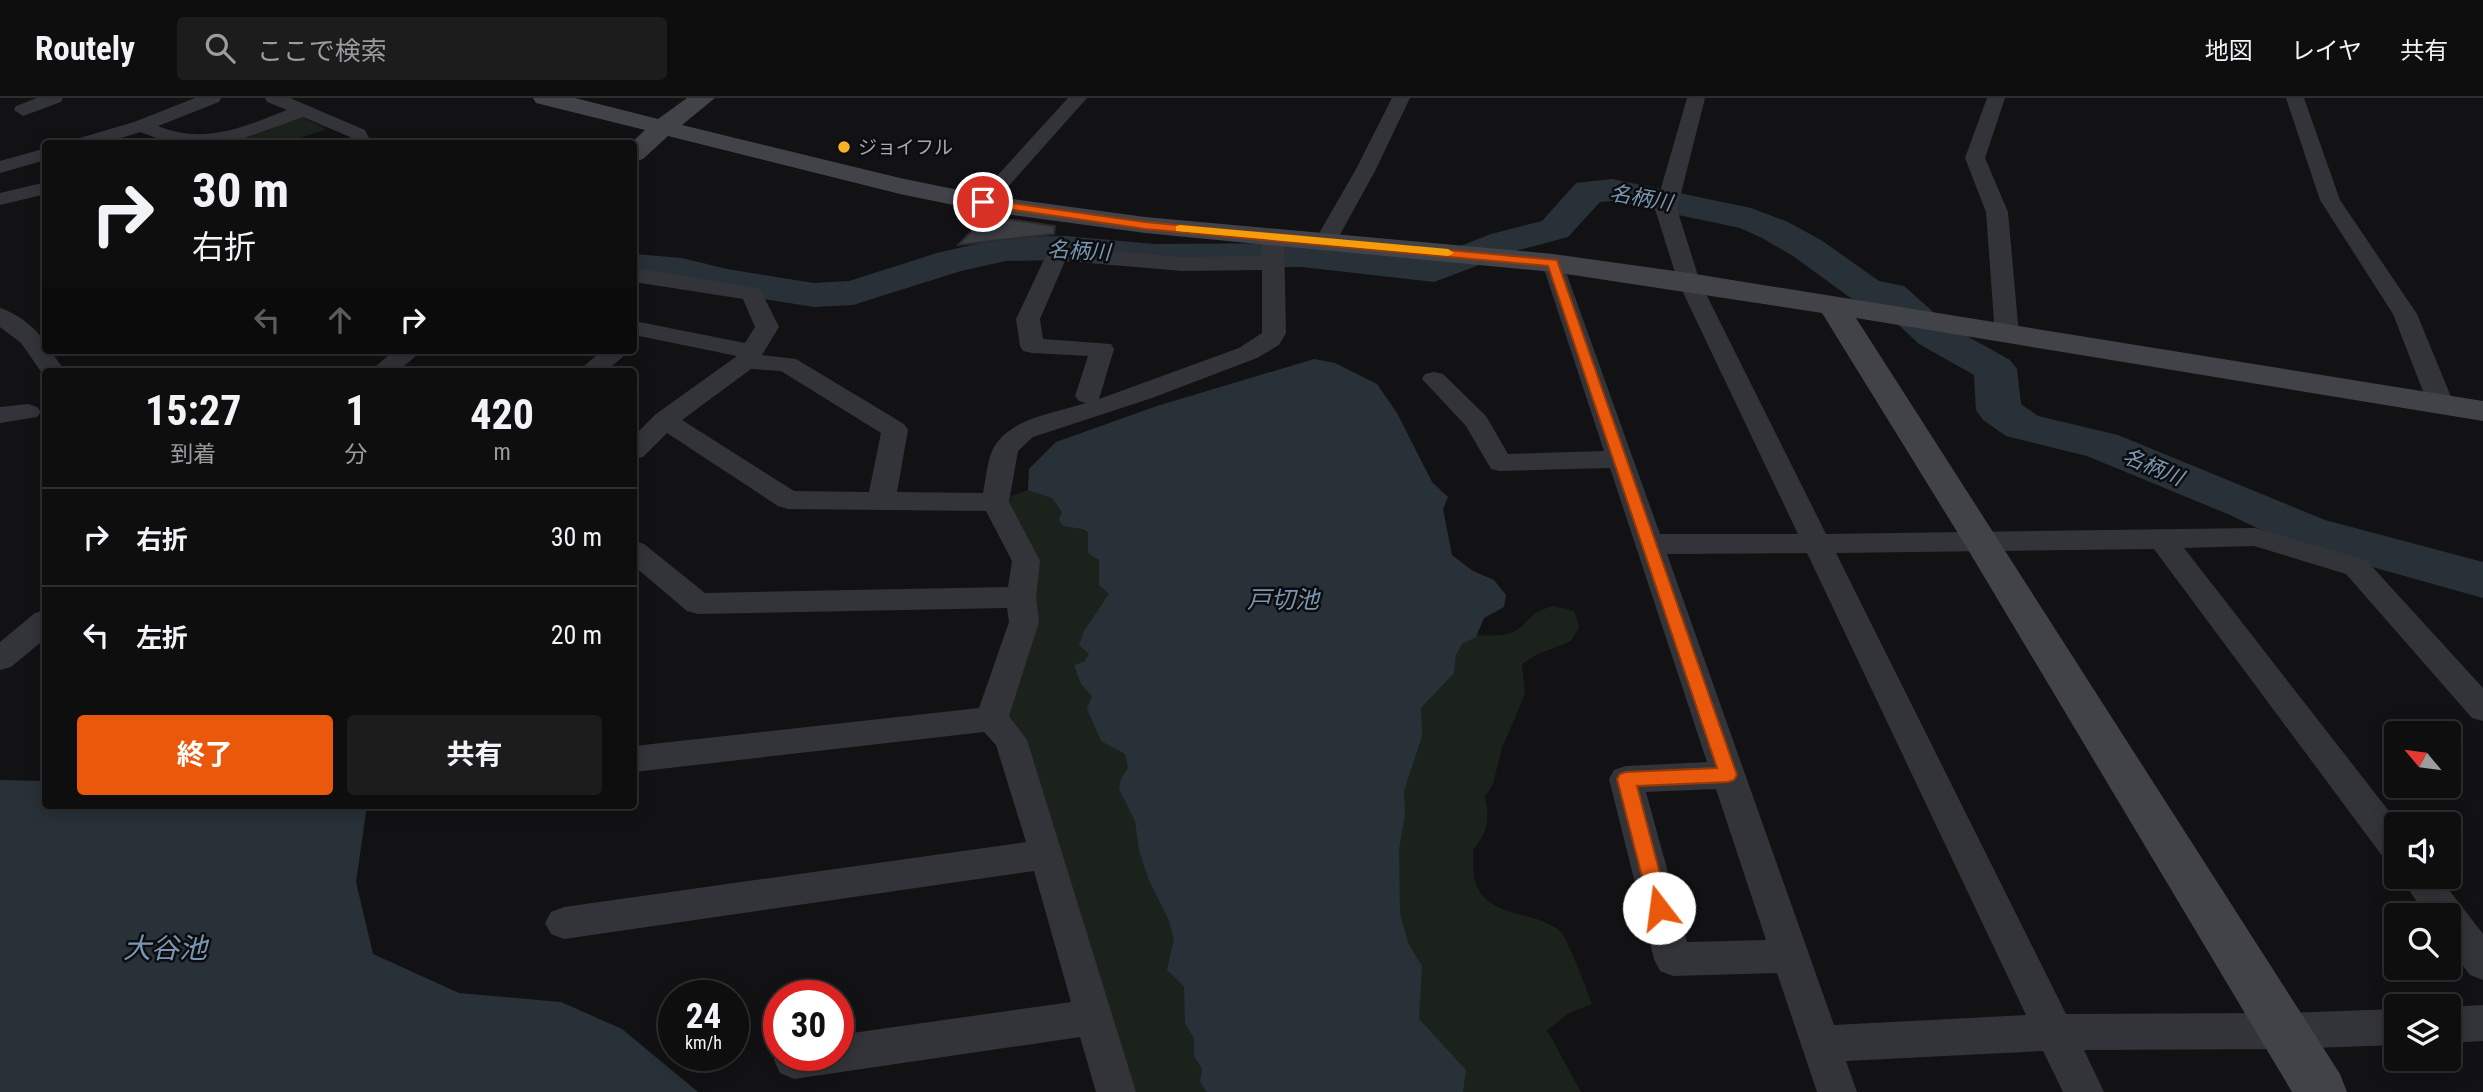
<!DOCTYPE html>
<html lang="ja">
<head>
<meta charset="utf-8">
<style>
  :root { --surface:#0e0e0f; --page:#1c1c1d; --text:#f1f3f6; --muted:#9b9c9e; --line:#2e2e2f; --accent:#ea580c }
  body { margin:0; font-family:"Roboto Condensed","Noto Sans JP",sans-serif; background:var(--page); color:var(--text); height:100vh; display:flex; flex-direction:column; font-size:26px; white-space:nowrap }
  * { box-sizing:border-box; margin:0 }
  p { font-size:23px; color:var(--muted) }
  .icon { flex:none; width:38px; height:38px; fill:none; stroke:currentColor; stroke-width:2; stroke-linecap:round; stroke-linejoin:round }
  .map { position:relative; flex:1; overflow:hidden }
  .details { position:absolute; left:42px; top:270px; width:595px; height:441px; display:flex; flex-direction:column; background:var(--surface); border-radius:7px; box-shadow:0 4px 18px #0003,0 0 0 2px var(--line) }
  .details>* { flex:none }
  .banner { position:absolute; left:42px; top:42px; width:595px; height:214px; border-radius:7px; box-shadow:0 4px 18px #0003,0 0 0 2px var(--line); background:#0e0e0f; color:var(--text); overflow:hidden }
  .needle { width:46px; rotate:299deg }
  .controls { position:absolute; left:2384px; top:623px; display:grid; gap:14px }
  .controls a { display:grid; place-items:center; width:77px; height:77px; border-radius:7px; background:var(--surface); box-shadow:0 4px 18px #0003,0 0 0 2px var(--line); font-size:35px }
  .speed { position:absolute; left:658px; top:882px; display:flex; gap:14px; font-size:35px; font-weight:700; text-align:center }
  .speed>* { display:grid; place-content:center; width:91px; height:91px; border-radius:50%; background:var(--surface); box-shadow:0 4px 18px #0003,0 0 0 2px var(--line); line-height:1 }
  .speed small { font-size:18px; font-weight:400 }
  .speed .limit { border:10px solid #d22; background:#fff; color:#111 }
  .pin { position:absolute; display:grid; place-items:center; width:60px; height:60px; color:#fff; margin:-30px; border:4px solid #fff; border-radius:50%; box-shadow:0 2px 7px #0007 }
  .me { position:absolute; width:77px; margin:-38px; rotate:345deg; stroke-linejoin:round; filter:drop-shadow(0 0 5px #0008) }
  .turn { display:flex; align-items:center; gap:24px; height:147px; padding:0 35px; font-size:32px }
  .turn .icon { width:91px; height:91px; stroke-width:2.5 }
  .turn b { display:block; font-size:49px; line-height:60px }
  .lanes { display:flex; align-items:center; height:66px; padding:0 35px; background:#0003; justify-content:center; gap:35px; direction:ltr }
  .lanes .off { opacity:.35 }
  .eta { display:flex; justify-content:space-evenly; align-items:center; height:119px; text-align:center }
  .eta b { font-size:42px; font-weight:700; line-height:49px }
  .button { display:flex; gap:14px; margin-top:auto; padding:14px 35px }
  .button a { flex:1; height:80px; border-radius:7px; background:var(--accent); color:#fff; font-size:28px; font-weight:700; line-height:80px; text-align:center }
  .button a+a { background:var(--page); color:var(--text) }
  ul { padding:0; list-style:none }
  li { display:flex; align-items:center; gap:21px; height:98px; padding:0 35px; border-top:2px solid var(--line) }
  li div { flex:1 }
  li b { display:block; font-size:26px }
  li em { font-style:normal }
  header { display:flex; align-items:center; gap:42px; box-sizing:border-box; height:98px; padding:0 35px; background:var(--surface); border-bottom:2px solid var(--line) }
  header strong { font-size:33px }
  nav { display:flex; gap:38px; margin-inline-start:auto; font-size:24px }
  .search { width:490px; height:63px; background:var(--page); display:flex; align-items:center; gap:18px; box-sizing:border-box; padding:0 24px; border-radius:7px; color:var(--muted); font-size:26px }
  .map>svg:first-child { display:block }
  .green { fill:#1a221b }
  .water { fill:#283138 }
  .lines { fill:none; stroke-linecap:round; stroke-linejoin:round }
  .river { fill:#283138; fill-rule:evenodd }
  .building { fill:#3c3d41; stroke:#2c2c30; stroke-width:2 }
  .street { fill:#333439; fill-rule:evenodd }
  .secondary { fill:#414349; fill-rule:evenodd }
  .route { fill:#ea580c; stroke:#983908; stroke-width:2 }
  .slow { fill:#f59e0b }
  .poi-dot { fill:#f8b227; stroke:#0d0d0f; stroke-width:2.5 }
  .labels { text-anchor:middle; stroke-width:5; stroke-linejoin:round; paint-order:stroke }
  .far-poi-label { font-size:19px; fill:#a3a9b5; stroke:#0d0d0f; text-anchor:start }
  .far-water-label { font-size:21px; font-style:italic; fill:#7997b2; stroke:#0d0d0f }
  .water-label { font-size:24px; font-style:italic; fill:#7997b2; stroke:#0d0d0f }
  .near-water-label { font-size:28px; font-style:italic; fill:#7997b2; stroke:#0d0d0f }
</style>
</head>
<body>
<header>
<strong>Routely</strong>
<div class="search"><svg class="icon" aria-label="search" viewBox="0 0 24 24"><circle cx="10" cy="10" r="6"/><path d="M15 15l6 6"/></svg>ここで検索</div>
<nav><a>地図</a><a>レイヤ</a><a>共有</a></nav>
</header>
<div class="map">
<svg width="2483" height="994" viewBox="0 0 2483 994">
  <rect width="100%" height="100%" fill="#121214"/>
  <!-- green -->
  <path class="green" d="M297,17l30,14 -42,14h-48l-7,-3z
    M1034,390l15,1 38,31 30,71 3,142 69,241 26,118h-83l-126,-377 26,-85 -24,-122 3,-12z
    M1553,508l21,5 5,16 -8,14 -35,14 -14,9 3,30 -23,54 -9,36 -8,13c5,22 3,35 -12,53 1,9 -1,23 2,32 14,38 58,27 85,49 8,7 27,60 32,73l-23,9 -22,17 34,62h-128l-46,-74 -18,-106 2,-77 23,-121 53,-79c14,0 37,3 50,-5 17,-12 10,-16 36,-24z"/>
  <!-- water -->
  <path class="water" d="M1314,261l21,4 42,21 20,29 35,69 16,15 -5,12 9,46 21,16 21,9 12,15 -2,12 -20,11 -8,19 -14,7 -6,11 -2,18 -33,35 1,28 -18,55 1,23 -6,36 1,63 8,30 14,23 -3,53 47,51 -3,22h-256l-7,-10 2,-13 -8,-13v-17l-9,-16 -1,-37 -17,-16 7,-31 -5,-18 -21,-43 -9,-28 -4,-29 -16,-32 2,-10 7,-11 -3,-14 -24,-13 -14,-32 5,-13 -11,-12 -7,-19 10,-3 5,-8 -10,-9 5,-14 25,-37 -10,-9v-25l-11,-7v-21l-5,-3 -20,-3 -4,-6 3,-8 -10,-14 -24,-8 1,-21 27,-27 101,-36z
    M0,682l45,1 1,24h321l-11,77 17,72 86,39 102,9 61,27 76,63h-698z"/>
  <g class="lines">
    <!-- river -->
    <path class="river" d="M1612,81l139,29 37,14 33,18 58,41 25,5 45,40 61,34 7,9 4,35 17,12 80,19 207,85 158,42v36l-193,-54 -60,-29 -143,-59 -81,-20 -23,-16 -7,-10 -2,-35 -55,-31 -43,-40 -24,-5 -59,-43 -31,-18 -22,-10 -128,-27 -12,1 -32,35 -49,13 -85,32 -132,-15 -148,1 -88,-8 -60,1 -45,10 -108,34 -39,2 -87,-14 -45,-11 -48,-4v-24l48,4 45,11 87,14 35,-2 88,-28 69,-16 60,-1 88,8 148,-1 128,15 61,-24 51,-13 34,-38z"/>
  </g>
  <!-- building -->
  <path class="building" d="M986,118l69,10 -1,8 -96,11z"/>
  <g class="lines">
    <!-- street -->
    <path class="street" d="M37,0h26l-2,4 -38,14 -9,-6 2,-4z
      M195,0h26l-2,4 -61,24c45,19 86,1 129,-16l-20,-8 -2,-4h25l75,32 7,14h-20l-2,-7 -47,-20 -76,27h-54l-33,-12 -37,12h-33l3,-4 61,-18z
      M1068,0h19l-97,109h-14l-4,-4 4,-4z
      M1392,0h18l-35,73 -39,71 -3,5h-16l-3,-5 41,-71z
      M1687,0h18l-28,111 23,73 126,252 429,-6 111,32 117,128v33l-11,-3 -126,-144 -92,-28 -70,2 215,276h-3v38l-13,-5 -229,-308 -318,4 230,461 217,-1 113,-4v36l-113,4 -199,1 20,42h-41l-20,-41 -197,10 11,31h-40l-40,-119 -104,3 -13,-5 -6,-12 -45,-180 5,-9 12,-4 81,-4 -97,-294 -110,3 -9,-2 -25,-43 -44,-47 3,-5 9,-2 9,2 43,42 22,38 96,-3 -62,-188 3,-5h16l99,276h138l-120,-252 -23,-73zM1807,455l219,462 -192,10 -167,-471zM1716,691l50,151 -79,2 -41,-150z
      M1987,0h18l-20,60 23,54 11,123 -4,5 -8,2 -8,-2 -4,-5 -9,-123 -21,-54z
      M2286,0h18l36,102 77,114 37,90 -4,5 -9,3 -9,-3 -4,-5 -35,-90 -73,-114z
      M46,50v12l-46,13v-12z
      M46,84v12l-46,11v-12z
      M1273,133l8,2 3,5 2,95 -7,12 -22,13 -105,40 -119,39 -15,14 -9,51 31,59 -4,36 3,25 -30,94 18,24 109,352h-40l-16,-55 -286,42 -14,-6 -6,-13 5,-11v6h59v-20l233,-33 -37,-131 -470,68 -13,-5 -6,-11 6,-11 13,-5 462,-65 -30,-97 -12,-13 -350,40v-26l345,-38 30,-86 -2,-14 -309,6 -11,-3 -53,-45v-25l10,3 61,49 303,-6 4,-26 -26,-50 -198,-2 -10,-3 -111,-73 -24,24 -9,2v-23l22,-22 81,-58 -103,-21v-14l111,22 10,-16 -12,-28 -109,-17v-14l126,21 19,38 -17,28 34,4 108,65 4,6 -11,62 86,1c3,-14 4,-32 10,-44 16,-31 62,-36 93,-46l-7,-2 -4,-5 13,-40 -56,-3 -9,-2 -3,-5 -4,-27 33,-70 8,-2 125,10 80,-1v-18l3,-5zM1065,163l117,10 80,-1v63l-23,15 -140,51 15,-50 -3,-5 -68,-5 -3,-20zM751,271l30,2 100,62 -12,59 -75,-1 -112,-71z
      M0,210c15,4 46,25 46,42h4l15,21h-19l-2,5 -23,-33 -21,-16z
      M395,252h28l-25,21h-28z
      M603,252h28l-25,21h-28z
      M28,306l9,3 4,5 -4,5 -37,6v-16z
      M46,512v28l-35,29 -11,3v-28l35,-29z
      M2400,779h39l44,57v46l-13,-5 -22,-29v-31h-22z
      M2483,907v36l-35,2v-36z"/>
    <!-- secondary -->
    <path class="secondary" d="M533,0h42l83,21 29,-21h28l-33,27 218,53 83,17 162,22 408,37 136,19 794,128v20l-627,-103 484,756 7,18h-55l-328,-549 -142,-230 -269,-41 -408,-39 -162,-22 -83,-17 -232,-58 -25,23 -9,3v-18h-4l15,-14 -109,-27z"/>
  </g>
  <!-- route -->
  <path class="route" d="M983,101l162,23 412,38 180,515 -3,5 -6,2 -91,4 32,122 -3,6 -7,2 -7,-2 -2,-6 -33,-129 3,-5 6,-2 91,-4 -169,-502 -403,-37 -166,-24 -1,-3z"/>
  <!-- slow -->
  <path class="slow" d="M1180,127l268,24 6,4 -6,3 -272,-25v-5z"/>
  <!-- markers -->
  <circle class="poi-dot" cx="844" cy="49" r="7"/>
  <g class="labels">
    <!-- far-poi labels -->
    <g class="far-poi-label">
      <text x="858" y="56">ジョイフル</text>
    </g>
    <!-- far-water labels -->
    <g class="far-water-label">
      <text transform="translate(1641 100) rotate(10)" y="7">名柄川</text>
      <text transform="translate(1079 153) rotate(3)" y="7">名柄川</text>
      <text transform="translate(2153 369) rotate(23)" y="7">名柄川</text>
    </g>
    <!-- water labels -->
    <g class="water-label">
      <text x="1283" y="510">戸切池</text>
    </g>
    <!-- near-water labels -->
    <g class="near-water-label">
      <text x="165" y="860">大谷池</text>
    </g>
  </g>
</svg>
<div class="controls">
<a><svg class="needle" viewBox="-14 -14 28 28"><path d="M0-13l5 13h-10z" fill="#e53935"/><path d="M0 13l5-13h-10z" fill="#9b9c9e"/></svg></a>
<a><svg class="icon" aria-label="sound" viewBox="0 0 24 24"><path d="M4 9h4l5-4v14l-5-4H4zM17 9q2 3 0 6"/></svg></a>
<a><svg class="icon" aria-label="search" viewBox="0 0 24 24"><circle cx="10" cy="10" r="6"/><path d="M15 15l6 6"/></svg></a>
<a><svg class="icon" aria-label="layers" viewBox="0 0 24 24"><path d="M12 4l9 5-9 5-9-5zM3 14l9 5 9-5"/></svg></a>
</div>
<div class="speed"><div>24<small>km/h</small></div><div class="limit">30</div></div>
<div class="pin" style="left:983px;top:104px;background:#d93025"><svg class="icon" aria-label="arrive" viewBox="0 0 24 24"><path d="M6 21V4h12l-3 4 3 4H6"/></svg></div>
<svg class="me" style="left:1659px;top:810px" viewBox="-20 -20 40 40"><circle r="19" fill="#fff"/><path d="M0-13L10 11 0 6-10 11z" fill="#ea580c"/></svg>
<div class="banner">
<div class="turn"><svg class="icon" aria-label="right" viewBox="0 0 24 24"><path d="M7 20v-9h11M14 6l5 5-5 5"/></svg><div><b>30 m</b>右折</div></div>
<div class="lanes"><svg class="icon off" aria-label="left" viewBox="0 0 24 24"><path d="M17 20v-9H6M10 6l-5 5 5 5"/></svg><svg class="icon off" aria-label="ahead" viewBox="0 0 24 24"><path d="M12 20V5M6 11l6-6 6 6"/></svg><svg class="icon" aria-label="right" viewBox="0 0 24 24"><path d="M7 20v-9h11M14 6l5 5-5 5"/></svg></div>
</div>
<section class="details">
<div class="eta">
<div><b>15:27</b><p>到着</p></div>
<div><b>1</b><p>分</p></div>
<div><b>420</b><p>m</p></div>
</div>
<ul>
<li><svg class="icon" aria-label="right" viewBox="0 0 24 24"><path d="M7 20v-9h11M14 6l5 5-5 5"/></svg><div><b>右折</b></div><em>30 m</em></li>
<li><svg class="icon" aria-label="left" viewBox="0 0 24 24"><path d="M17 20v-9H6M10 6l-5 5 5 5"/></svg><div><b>左折</b></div><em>20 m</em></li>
</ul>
<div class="button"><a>終了</a><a>共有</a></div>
</section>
</div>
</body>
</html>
